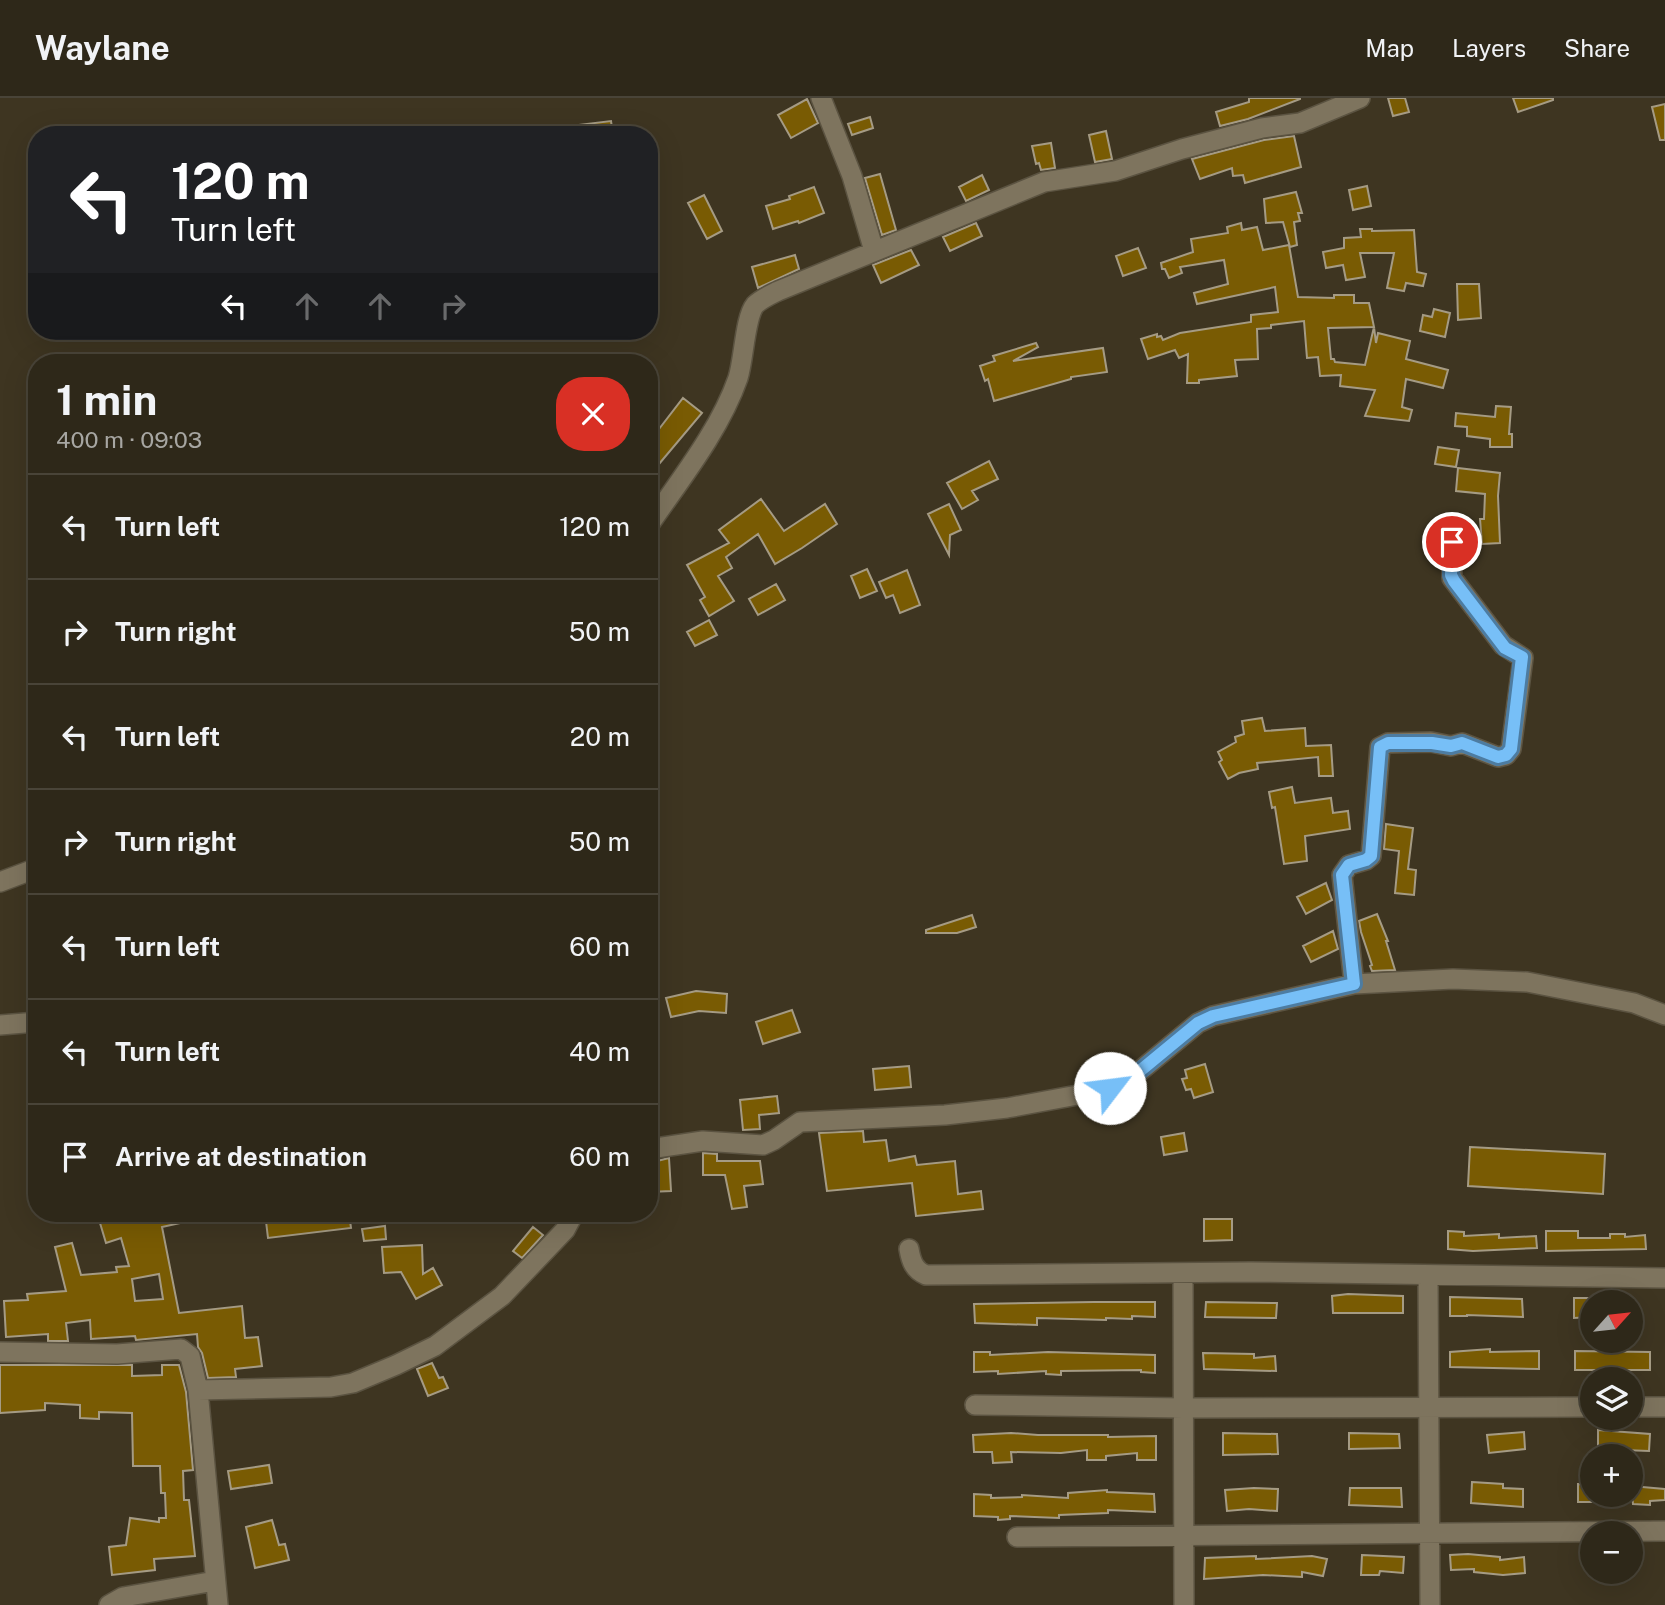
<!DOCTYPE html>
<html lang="en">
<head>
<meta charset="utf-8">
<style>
  :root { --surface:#2e2819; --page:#363022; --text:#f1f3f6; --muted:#a7a6a2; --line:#494438 }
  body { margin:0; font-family:"Public Sans",sans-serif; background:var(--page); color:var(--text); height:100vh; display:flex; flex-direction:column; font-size:26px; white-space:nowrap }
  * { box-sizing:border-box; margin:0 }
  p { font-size:23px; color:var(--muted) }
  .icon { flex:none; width:38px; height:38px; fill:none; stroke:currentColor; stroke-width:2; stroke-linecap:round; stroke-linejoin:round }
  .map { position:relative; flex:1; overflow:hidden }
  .drawer { position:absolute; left:28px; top:256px; width:630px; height:868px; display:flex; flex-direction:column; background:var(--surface); border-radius:28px; box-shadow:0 7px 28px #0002,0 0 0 2px var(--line) }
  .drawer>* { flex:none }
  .guide { position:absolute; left:28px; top:28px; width:630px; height:214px; border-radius:28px; box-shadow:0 7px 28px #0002,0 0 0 2px var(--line); background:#202124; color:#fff; overflow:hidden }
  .needle { width:46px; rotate:63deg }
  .buttons { position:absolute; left:1580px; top:1192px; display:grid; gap:14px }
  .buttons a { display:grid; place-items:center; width:63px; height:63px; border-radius:50%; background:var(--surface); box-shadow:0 7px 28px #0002,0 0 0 2px var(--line); font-size:35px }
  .pin { position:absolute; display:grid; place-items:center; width:60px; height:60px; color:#fff; margin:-30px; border:4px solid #fff; border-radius:50%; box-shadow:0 2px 7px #0007 }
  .me { position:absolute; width:77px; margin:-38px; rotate:60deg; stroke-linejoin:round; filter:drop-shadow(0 0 5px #0008) }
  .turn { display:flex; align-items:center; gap:24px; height:147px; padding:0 28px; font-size:32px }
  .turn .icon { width:91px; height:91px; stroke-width:2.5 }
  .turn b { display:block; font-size:49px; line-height:60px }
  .lanes { display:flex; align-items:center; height:66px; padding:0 28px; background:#0003; justify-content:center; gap:35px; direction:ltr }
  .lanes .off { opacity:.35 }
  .round { display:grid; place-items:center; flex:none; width:74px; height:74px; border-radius:28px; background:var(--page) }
  .overview { display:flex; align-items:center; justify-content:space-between; height:119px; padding:0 28px }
  h1 { font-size:42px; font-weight:700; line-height:52px }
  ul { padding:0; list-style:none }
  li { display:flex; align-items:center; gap:21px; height:105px; padding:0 28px; border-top:2px solid var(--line) }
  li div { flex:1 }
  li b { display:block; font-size:26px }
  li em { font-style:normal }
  header { display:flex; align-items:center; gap:42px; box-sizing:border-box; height:98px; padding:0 35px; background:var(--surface); border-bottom:2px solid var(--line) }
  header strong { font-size:33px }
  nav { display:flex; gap:38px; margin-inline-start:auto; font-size:24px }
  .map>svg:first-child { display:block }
  .building { fill:#795b03; stroke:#a59b84; stroke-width:2; fill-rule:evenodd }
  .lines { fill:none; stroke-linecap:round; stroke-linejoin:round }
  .minor-casing { stroke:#5b5341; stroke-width:22 }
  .minor { stroke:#7e745e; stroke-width:19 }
  .route-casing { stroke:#4d7ca1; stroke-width:18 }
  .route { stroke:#77bff7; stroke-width:12 }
</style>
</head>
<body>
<header>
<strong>Waylane</strong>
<nav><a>Map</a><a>Layers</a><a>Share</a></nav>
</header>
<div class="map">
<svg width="1665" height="1507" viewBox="0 0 1665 1507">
  <rect width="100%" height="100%" fill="#3e3521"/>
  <!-- building -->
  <path class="building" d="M1249,0h51v1l-52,20 -28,7 -4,-14 33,-10z
    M1388,0h17l4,14 -16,4z
    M1513,0h40v2l-35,12z
    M807,1l11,24 -27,15 -13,-23z
    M1665,6v36h-5l-8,-33z
    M870,19l3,11 -21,7 -4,-11z
    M611,23l2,14h-51l-1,-8z
    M1106,33l6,28 -17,3 -6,-27z
    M1294,38l7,31 -56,16 -2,-8 -10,1 -1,-8 -32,11 -8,-20 72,-19z
    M1051,45l4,25 -14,2 -2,-7 -3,1 -4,-18z
    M880,76l16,56 -14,5 -17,-57z
    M982,77l7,15 -23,11 -7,-14z
    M1367,88l4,20 -18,4 -4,-20z
    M814,89l10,26 -25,10 -1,-2 -25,8 -7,-23 24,-7 -1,-3z
    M1296,94l6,21h-4l2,8 -6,1 3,23 -7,2 -7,-25 -17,1 -2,-24z
    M704,97l18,36 -15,8 -19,-36z
    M976,125l6,13 -32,15 -7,-14z
    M1241,125l1,7 15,-3 6,23 26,-5 9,52 36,1v-3h20v8h15l5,24 -46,1 3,31h3l1,3 30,3 9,-38 2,16 2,-10 32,8 -4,18 42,11 -5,18 -37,-9 -4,28 10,3 -3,11 -44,-5 10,-26 -35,-4 1,-11 -21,1 -2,-19 -11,1 -3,-37 -33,4v3l-14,1 1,30 -23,1 2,16 -38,4v3h-12l1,-29 -9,4 -4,-8 -27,9 -7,-20 16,-5v3l4,-1 2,4 17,-7 71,-11v-7l27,-3 -3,-25 -78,17 -3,-11 34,-9 -4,-24 -44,7 2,6 -13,5 -4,-9h-3l-1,-6 32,-11 -2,-13 37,-6 -1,-6z
    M1360,131h12v2l42,-1 3,42 9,2 -3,12 -17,-3 -2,8 -17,-3 7,-35h-34l5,24 -19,3 -3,-15 -17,3 -3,-16 21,-4v-10l17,-1z
    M1138,150l8,20 -23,8 -7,-20z
    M911,152l8,15 -38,18 -8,-18z
    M795,157l4,14 -41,19 -6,-21z
    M1457,186h22l2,34 -23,2z
    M1434,211l16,4 -5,24 -25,-6 3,-16 9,2z
    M1036,245l2,4 -25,14 90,-13 4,24 -36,5v2l-77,22 -6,-22 -3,2 -5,-15 15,-5 -2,-5z
    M683,300l19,15 -43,51 -10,-8v-14z
    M1496,308l15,1 -2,27h3v13h-22v-8l-23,-3v-9l-12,-1 1,-13 39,4z
    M1438,349l21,3 -3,17 -21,-3z
    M989,363l9,18 -26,12 6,9 -16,9 -15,-26z
    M1458,370l42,5 -2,23 2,47 -18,1 -2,-25h4l1,-25 -29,-3z
    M761,401l23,32 41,-27 12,20 -35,24 -27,16 -17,-30 -32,23 6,11 -14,8 16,25 -25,15 -9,-16 5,-3 -18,-32 42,-22 -10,-13z
    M949,406l12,26 -11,5 -1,20 -21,-41z
    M867,471l10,22 -17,7 -9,-22z
    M907,472l13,35 -20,8 -7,-18 -7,3 -7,-16z
    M776,486l9,16 -27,15 -9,-16z
    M709,522l8,15 -22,11 -8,-14z
    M1262,620l3,13 40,-3 1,18 25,-1 2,31h-14l-1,-19 -61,6 1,6 -19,4 -11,6 -9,-17 3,-2 -4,-8 18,-10 -1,-5 9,-3 -2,-13z
    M1292,689l3,16 36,-5 2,15 15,-2 2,18 -45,7 2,25 -23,3 -9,-57 -3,1 -3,-16z
    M1386,726l27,4 -5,41 8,1 -2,25 -19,-2 4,-42 -15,-2z
    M1326,785l6,17 -26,14 -9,-17z
    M1377,816l11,27h-2l9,29 -23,1 -2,-5 2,-1 -11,-33 -2,-11z
    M972,817l4,12 -19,6h-31v-3z
    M1333,833l5,18 -27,13 -8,-16z
    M696,893l31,3 -1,19 -27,-2 -28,6 -5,-19z
    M792,912l8,22 -37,12 -7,-22z
    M1205,966l8,28 -19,6 -3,-9 -5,1 -4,-11 5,-1 -2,-8z
    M909,968l2,21 -36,3 -2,-21z
    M777,998l2,17 -20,2 1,14 -17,1 -3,-30z
    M863,1033l1,11 22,-2 3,21 26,-5 2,9 38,-4 3,33 23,-3 2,18 -67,7 -4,-33 -85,8 -8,-58z
    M1184,1035l3,18 -23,4 -3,-18z
    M1470,1049l135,7 -2,40 -135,-8z
    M703,1055l14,1v7h43l3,23 -19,2 3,21 -15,2 -7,-34h-22z
    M669,1060l2,33 -22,1v-29z
    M97,1115h29l1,9 34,-9h41l1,5 -41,9 17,86 63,-7 3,32 13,-1 4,29 -27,3 1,8 -28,1 -6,-25 -4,-6 -1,-13 -61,6 -1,-4 -44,3 -1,-19 -24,3 2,18h-20v-7l-42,3 -2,-36 24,-1 -1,-6 39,-3 -11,-44 17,-4 9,32 36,-3 -1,-5 13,-1 -8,-28 -15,5zM159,1176l4,25 -28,2 -3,-22z
    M265,1115h84l2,15 -83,10z
    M1204,1121h28v21l-28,1z
    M385,1128l1,13 -22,2 -2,-12z
    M533,1129l10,8 -21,23 -9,-7z
    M1448,1133l16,1v4l35,-2v4l37,-2 1,12 -64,3 -25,-2z
    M1546,1133h32v7h32v-4h15v3l20,-2 1,14 -100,2z
    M422,1147l1,29 10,-6 9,17 -26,14 -15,-27 -17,1 -2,-26z
    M1348,1196l55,2v17h-70l-1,-17z
    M1450,1199l72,2 1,18 -56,-2v1h-17z
    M1574,1200h17v19l-17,1z
    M1094,1204h61v15l-23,-1v3l-26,-1v2l-69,-2v7l-62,-2 -1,-19z
    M1206,1204l71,1 -1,15 -71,-1z
    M1490,1251v3l49,-1v18l-89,-2v-15z
    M1575,1253l75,1v18h-75z
    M974,1254h16v3l58,-3 107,3v18l-14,-1v-2l-80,1v4l-15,-1v-3l-48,3v-3l-24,1z
    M1203,1255l51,1v4l21,-2 1,15 -72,-2z
    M432,1265l7,15 4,-1 5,11 -20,8 -11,-27z
    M0,1267h132v11l30,-1v-10h17l7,27 7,78 -10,1 1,29h5l6,56 -41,3 1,11 -43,5 -3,-28 17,-2 4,-27 29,4v-4h7l-1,-25h-4l-1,-27h-27l-1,-53 -33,-1v7l-19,-1v-13l-35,-2v7l-45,3z
    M1598,1332l52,4 -1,17 -51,-2z
    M1524,1334l1,17 -36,4 -2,-18z
    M1011,1335l27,2h70v2l48,-1v24h-19v-7l-31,3v4h-19v-10l-26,3 -50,-1 1,10 -19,1 -1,-11h-18l-1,-17z
    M1223,1335l54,1 1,20 -55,1z
    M1349,1335l50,1 1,14 -51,1z
    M269,1367l3,18 -41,6 -3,-18z
    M1472,1384l31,2v4l20,1v18l-52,-4z
    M1578,1386l14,1v17h-14z
    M1631,1388l34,3v11l-15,1v4l-17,-1z
    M1254,1390l24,1 -1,22 -28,-2 -22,2 -2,-21z
    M1350,1390h51l1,19 -53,-2z
    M1107,1392v2l47,2 1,18 -47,-2v3l-49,2v3l-49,-2v3l-12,1v-3l-24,-1v-22l17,1v3l31,-1v-2l46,3v-5z
    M272,1422l7,25 6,-1 4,16 -34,8 -9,-41z
    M1468,1456l32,3v3l24,-3 1,16 -22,2 -29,-3v-3l-23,1 -1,-15z
    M1362,1457l42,2 -1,16 -23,-2 -1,4h-18z
    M1256,1458v3l56,-3 15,3 -4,17 -21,-4v5l-39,-2 -59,4 1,-21z"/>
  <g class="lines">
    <!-- minor casing -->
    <g class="minor-casing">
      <path id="minor" d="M821,0l31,78 22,75
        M649,427c31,-45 71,-95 89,-147 6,-19 7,-61 17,-73 6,-6 15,-10 23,-14l266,-109 71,-11 67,-22 80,-21 38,-5 60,-25
        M0,784l37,-14
        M1354,886l-12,-109 7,-10 17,-5 5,-4 9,-109 8,-4 43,-1 20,4 11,-3 36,14 8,-2 5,-6 12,-91 -20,-13 -51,-67v-36l7,-17
        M0,927l37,-3
        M649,1053l7,-3 47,-7 60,4 11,-5 26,-18 145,-7 62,-7 103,-19 25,-14 63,-52 15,-7 141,-32 99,-5 74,3 107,21 31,12
        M909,1151c2,12 5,21 17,26l325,-3 414,6
        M1183,1176l1,331
        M1428,1177l2,330
        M0,1254l117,2 64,-5 9,7 8,34 20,215
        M198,1292l133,-3 22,-4 43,-18 39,-19 67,-50 63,-66 9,-17
        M975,1307l208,3 409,-1
        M1631,1309h34
        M1017,1439l648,-6
        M109,1507l14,-8 92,-16"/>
    </g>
    <!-- minor -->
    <use href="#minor" class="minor"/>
  </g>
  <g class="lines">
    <!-- route casing -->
    <g class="route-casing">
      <path id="route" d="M1110,990l25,-13 63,-52 15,-7 141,-32 -12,-109 7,-10 17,-5 5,-4 9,-109 8,-4h44l19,3 11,-3 36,14 8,-2 5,-6 11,-92 -17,-9 -51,-67 -3,-6 1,-33"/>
    </g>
    <!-- route -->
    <use href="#route" class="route"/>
  </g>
</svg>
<div class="buttons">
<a><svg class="needle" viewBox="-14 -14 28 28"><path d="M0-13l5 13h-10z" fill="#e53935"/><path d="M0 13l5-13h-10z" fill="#a7a6a2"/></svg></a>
<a><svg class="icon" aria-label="layers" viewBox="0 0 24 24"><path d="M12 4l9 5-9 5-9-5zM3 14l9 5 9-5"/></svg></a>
<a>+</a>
<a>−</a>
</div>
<div class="pin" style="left:1452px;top:444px;background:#d93025"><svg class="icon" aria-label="arrive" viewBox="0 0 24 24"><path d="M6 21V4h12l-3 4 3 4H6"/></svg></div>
<svg class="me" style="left:1110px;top:990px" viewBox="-20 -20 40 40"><circle r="19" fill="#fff"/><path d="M0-13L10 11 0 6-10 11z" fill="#77bff7"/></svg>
<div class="guide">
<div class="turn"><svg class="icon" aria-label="left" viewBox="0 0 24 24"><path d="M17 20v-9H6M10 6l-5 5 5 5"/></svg><div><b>120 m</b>Turn left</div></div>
<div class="lanes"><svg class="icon" aria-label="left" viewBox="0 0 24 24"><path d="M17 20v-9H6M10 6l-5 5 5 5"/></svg><svg class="icon off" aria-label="ahead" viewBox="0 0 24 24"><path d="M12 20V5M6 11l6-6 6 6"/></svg><svg class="icon off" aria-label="ahead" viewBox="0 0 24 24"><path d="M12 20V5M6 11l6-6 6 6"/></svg><svg class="icon off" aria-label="right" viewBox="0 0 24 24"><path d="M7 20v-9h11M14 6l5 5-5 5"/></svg></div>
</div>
<section class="drawer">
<div class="overview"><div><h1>1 min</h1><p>400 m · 09:03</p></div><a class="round" style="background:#d93025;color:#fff"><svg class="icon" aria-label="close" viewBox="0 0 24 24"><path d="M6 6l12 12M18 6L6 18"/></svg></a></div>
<ul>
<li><svg class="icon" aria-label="left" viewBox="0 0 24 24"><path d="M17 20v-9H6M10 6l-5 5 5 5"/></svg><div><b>Turn left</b></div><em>120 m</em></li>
<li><svg class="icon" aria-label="right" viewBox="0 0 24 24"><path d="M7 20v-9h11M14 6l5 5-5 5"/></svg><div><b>Turn right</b></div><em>50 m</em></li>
<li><svg class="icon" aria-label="left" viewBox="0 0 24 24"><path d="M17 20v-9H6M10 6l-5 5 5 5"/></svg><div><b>Turn left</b></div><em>20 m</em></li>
<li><svg class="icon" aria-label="right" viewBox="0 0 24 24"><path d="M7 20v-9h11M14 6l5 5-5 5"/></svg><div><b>Turn right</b></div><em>50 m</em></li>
<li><svg class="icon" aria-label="left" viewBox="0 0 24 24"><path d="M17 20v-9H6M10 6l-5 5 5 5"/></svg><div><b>Turn left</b></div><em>60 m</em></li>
<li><svg class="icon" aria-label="left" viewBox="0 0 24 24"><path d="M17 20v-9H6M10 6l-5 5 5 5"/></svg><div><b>Turn left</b></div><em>40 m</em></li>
<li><svg class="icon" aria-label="arrive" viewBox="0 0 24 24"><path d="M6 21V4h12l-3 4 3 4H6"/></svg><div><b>Arrive at destination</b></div><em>60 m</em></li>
</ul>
</section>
</div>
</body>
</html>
